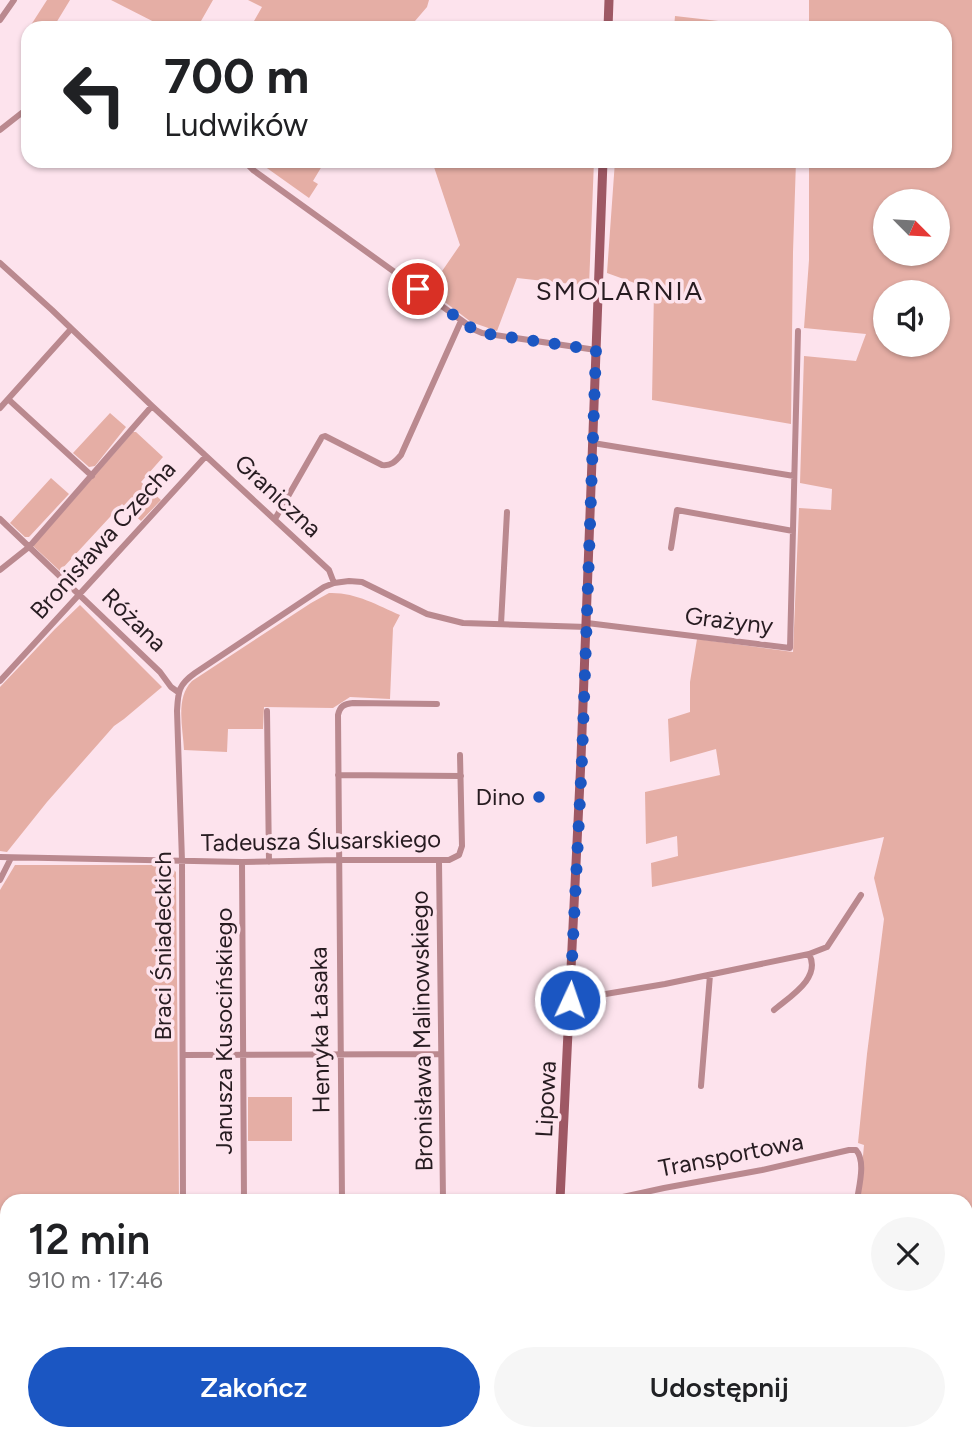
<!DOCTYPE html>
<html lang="pl">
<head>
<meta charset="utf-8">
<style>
  :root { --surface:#fff; --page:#f6f6f6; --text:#202124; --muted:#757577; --accent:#1b56c2 }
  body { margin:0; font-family:Figtree,sans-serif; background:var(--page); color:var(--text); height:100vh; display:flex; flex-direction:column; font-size:26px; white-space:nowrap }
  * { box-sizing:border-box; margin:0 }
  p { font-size:23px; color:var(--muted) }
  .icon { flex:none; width:38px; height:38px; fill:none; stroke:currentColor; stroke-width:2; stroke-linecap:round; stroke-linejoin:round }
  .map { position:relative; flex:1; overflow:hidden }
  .side { position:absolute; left:0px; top:1194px; width:973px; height:247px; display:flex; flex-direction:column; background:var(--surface); border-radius:21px 21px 0 0; box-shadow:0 2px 5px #0004 }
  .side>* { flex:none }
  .guide { position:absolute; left:21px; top:21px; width:931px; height:147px; border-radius:21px; box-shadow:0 2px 5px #0004; background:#fff; color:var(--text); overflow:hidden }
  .needle { width:46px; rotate:114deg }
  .buttons { position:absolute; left:873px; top:189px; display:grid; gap:14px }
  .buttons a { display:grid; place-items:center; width:77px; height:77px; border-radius:50%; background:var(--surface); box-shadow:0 2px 5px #0004; font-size:35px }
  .pin { position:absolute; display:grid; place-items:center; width:60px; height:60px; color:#fff; margin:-30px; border:4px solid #fff; border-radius:50%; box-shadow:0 2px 7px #0007 }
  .me { position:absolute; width:77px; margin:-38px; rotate:3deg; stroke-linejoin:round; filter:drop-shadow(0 0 5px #0008) }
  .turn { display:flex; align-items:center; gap:24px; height:147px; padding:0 28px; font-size:32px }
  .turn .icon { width:91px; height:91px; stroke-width:2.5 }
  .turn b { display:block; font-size:49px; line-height:60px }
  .round { display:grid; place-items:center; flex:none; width:74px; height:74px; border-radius:37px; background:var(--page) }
  .head { display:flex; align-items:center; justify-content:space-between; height:119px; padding:0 28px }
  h1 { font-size:42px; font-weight:600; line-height:52px }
  .button { display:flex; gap:14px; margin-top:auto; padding:14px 28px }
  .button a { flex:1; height:80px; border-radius:42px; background:var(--accent); color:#fff; font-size:28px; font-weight:600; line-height:80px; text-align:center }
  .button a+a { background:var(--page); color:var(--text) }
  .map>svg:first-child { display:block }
  .green { fill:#e5aea5; fill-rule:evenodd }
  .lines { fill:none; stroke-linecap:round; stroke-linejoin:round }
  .street { stroke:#ba898f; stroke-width:6 }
  .secondary { stroke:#9e5864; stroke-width:9 }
  .route { stroke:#1b56c2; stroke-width:12; stroke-dasharray:0 21.6 }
  .poi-dot { fill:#1b56c2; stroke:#fde3ed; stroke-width:2.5 }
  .labels { text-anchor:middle; stroke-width:7; stroke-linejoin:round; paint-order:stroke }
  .street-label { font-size:24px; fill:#271c21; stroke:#fde3ed }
  .poi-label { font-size:24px; fill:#271c21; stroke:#fde3ed; text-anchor:end }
  .neighbourhood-label { font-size:26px; letter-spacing:2px; fill:#271c21; stroke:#fde3ed }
</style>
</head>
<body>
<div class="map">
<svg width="972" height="1439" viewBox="0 0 972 1439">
  <rect width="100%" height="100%" fill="#fde3ed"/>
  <!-- green -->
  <path class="green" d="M47,0h23l-17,28h-24z
    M111,0h102l-16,28h-31z
    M248,0h181l-2,7 -18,21h-159l12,-21z
    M809,0h163v1439h-140l1,-6h133v-233h-107l5,-55 -6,-2 9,-89 17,-135 -10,-41 10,-41 -232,50 -1,-24 27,-7 -1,-20 -31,8 -1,-52 75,-17 -4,-26 -46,13 -2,-43 22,-7v-30l7,-43 96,13 6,-144 32,2 1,-21 -32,-6 4,-127 52,5 10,-27 -62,-6 5,-68v-99h136v-133h-136zM886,201h52v53h-52zM886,292h52v53h-52z
    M675,16l105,12h-106z
    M267,161h58l-12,20 5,3 -9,14 -45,-32z
    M432,161h162l-5,125 -72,-8 -20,53 -26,-9 -42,-32 31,-45z
    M615,161h181l-3,91 -2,172 -139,-24 2,-110 -47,-17z
    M110,413l16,14 -31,39 -6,1 -16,-14z
    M133,432h3l27,25 -22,25 20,18 -20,21 -19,-17 -62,67 -27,-25z
    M51,478l18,16 -40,43h-4l-15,-14z
    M329,593c26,-1 48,12 71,22l-7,13 -3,71 -40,-2 -17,11 -69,-1 -1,22h-35l-1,23 -43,-2c-1,-22 -9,-52 8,-69l119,-78z
    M80,605l82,82 -38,32 -10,7 -67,76 -40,50 -7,-1v-164l55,-58z
    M15,865h154l7,7 3,328h-172v44h-3l-2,5h-2v-359z
    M248,1097h44v44h-44z
    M559,1433h263l-1,6h-262z"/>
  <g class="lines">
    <!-- street -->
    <path class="street" d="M0,20l14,-20
      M0,130l28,-22
      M244,161l9,9 222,160 7,3 114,17
      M0,263l52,47 100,96 177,164 5,13
      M8,399l84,77
      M0,408l71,-79
      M593,443l201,33
      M0,519l160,153 11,15 7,5
      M275,519l47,-82 3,-1 57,29c9,1 13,-3 19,-10l60,-134
      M671,548l6,-38 116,21
      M0,570l29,-23 123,-141
      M587,623l203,25 8,-317
      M501,624l6,-112
      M0,681l206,-225
      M267,711l2,151
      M338,775l123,1
      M0,857l242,5 96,-2h111l10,-5 3,-9 -2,-91
      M439,861l4,339
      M242,862l2,338
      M0,880l11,-22
      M809,954l18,-7 34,-52
      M570,1000l95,-16 144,-30c13,24 -20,43 -35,56
      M183,1055l257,-1
      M701,1086l9,-111
      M183,1200l-1,-339 -5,-150c1,-19 1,-26 18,-38l129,-86 10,-4 15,-2 13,1 65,32 36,9 124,4
      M342,1200l-4,-485c2,-9 6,-11 15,-12l84,1
      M609,1200l55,-12 98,-18 87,-20h7c10,11 3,36 1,50
      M0,1294l7,3
      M0,1372l7,-17
      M163,1433l14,6
      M47,1439l3,-6
      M109,1439l2,-6
      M312,1439l3,-6
      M827,1439v-6"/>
    <!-- secondary -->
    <path class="secondary" d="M608,28l1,-28
      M560,1200l21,-441 22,-598
      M0,1275l7,3
      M331,1433l13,6
      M548,1439v-6"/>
  </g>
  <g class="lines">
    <!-- route -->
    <path class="route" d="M418,289l52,38 12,6 114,17 -14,409 -12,241"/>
  </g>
  <!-- markers -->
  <circle class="poi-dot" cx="539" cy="797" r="7"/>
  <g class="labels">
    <!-- street labels -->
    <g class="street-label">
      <text transform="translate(278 496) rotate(43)" y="8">Graniczna</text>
      <text transform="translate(103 540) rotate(-48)" y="8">Bronisława Czecha</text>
      <text transform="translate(134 620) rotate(44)" y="8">Różana</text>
      <text transform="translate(729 621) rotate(7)" y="8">Grażyny</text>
      <text transform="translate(321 841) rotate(-1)" y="8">Tadeusza Ślusarskiego</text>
      <text transform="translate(163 946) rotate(-90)" y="8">Braci Śniadeckich</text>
      <text transform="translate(320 1030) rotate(-91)" y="8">Henryka Łasaka</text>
      <text transform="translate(224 1031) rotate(-90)" y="8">Janusza Kusocińskiego</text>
      <text transform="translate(422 1031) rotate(-91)" y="8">Bronisława Malinowskiego</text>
      <text transform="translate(546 1099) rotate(-87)" y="8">Lipowa</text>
      <text transform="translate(731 1155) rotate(-11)" y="8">Transportowa</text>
    </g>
    <!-- poi labels -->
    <g class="poi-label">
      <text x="525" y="805">Dino</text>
    </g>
    <!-- neighbourhood labels -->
    <g class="neighbourhood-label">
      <text x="620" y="300">SMOLARNIA</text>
    </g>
  </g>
</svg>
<div class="buttons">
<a><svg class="needle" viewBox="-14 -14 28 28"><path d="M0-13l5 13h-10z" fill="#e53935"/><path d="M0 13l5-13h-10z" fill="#757577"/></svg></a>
<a><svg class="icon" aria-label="sound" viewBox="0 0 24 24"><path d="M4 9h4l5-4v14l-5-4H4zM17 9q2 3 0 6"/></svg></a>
</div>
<div class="pin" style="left:418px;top:289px;background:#d93025"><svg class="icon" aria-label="arrive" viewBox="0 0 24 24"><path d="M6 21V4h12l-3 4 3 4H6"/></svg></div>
<svg class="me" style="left:570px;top:1000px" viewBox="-20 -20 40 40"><circle r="17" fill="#1b56c2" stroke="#fff" stroke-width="3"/><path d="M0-11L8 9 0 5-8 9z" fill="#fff"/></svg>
<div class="guide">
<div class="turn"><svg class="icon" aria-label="left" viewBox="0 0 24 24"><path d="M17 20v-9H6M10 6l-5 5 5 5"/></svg><div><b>700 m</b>Ludwików</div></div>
</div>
<section class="side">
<div class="head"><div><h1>12 min</h1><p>910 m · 17:46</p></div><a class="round"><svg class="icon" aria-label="close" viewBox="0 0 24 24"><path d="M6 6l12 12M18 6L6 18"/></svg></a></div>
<div class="button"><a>Zakończ</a><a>Udostępnij</a></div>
</section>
</div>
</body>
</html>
